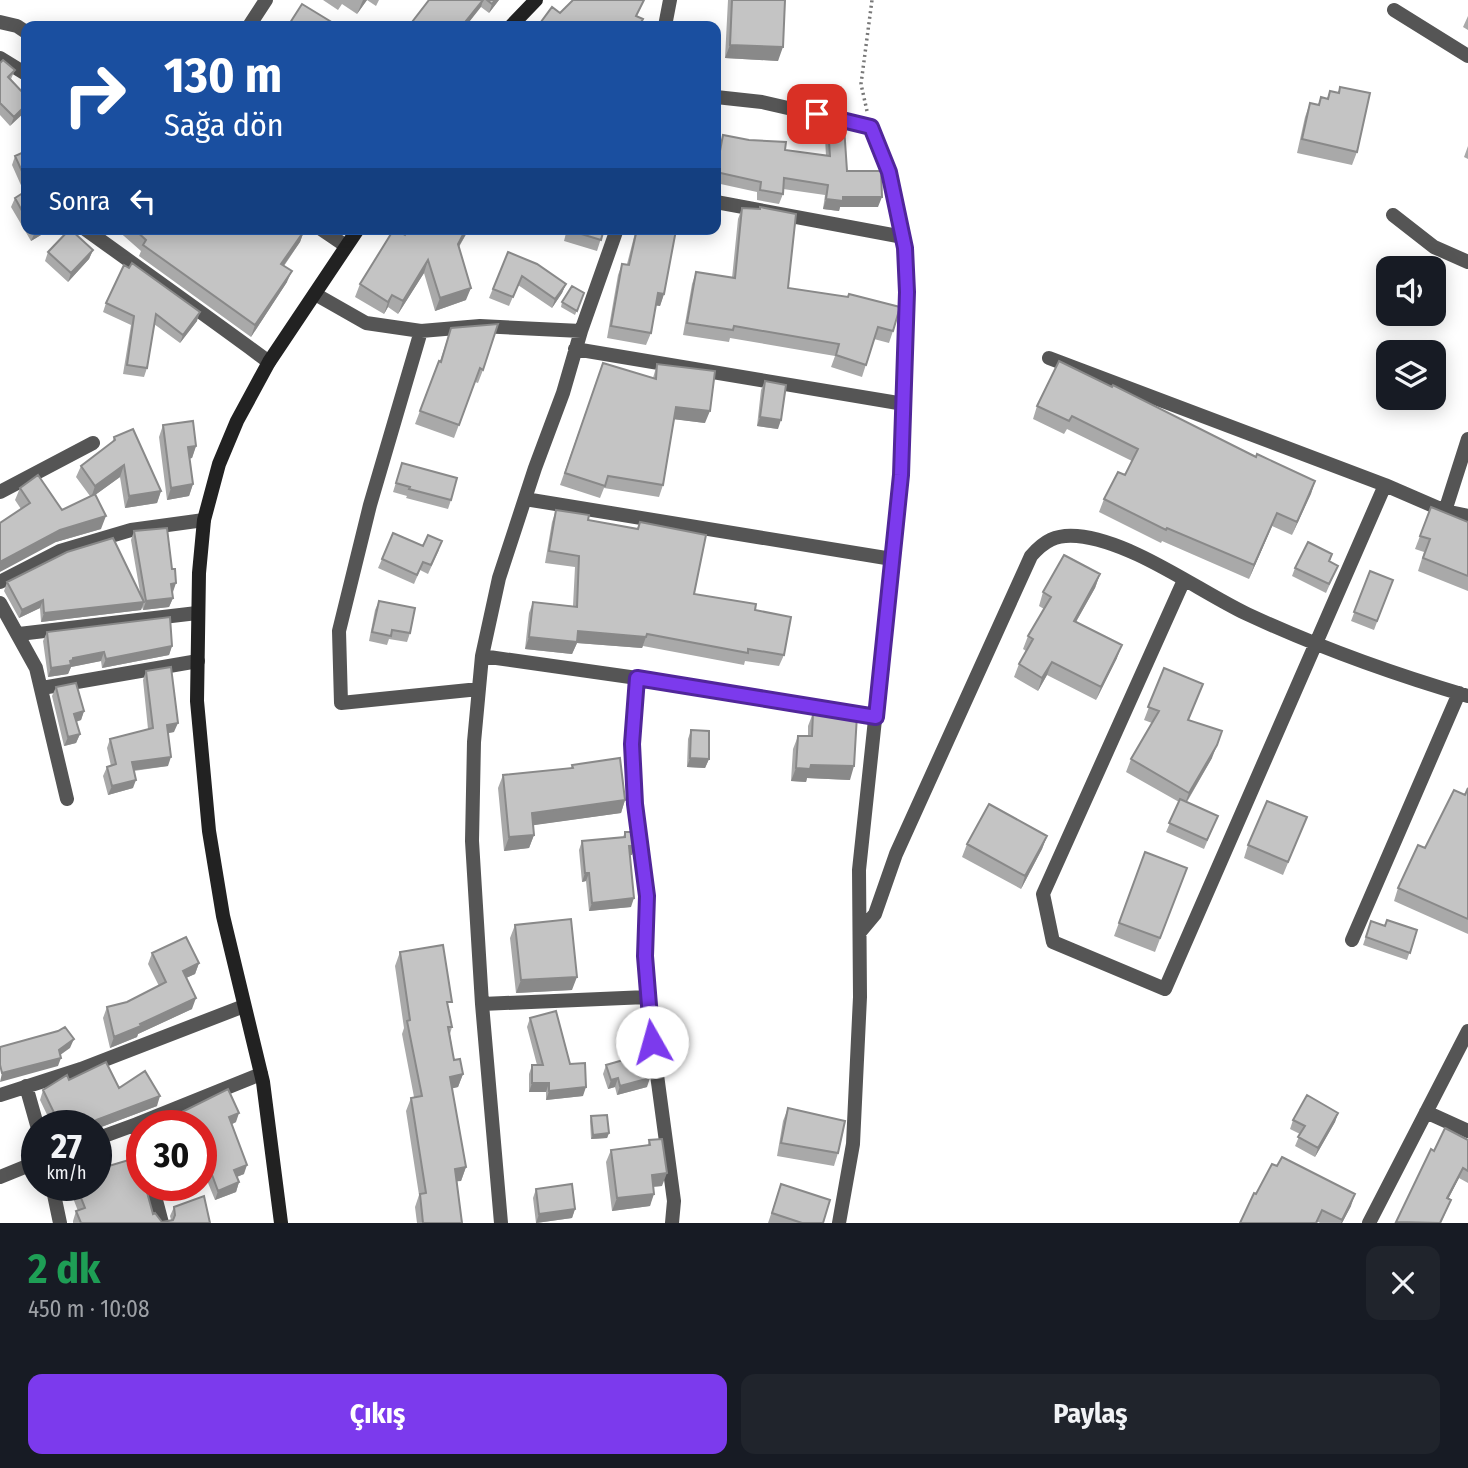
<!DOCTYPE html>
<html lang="tr">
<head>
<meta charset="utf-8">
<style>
  :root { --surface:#171b24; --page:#20242c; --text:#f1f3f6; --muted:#9ea1a6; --accent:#7c3aed }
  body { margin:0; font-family:"Fira Sans Condensed",sans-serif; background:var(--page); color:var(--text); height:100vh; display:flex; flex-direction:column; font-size:26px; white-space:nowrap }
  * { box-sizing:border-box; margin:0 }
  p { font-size:23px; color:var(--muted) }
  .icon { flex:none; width:38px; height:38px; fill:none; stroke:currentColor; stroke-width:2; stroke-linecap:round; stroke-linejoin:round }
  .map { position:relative; height:1223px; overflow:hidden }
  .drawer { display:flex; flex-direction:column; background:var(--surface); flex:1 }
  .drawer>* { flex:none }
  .guide { position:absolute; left:21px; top:21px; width:700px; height:214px; border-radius:14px; box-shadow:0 4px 18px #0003; background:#1a4fa0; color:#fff; overflow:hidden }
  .buttons { position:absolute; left:1376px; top:256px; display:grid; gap:14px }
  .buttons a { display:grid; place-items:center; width:70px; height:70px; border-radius:14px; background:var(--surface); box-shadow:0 4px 18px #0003; font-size:35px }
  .speed { position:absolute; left:21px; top:1110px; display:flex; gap:14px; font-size:35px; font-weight:700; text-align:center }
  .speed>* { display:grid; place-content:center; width:91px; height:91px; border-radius:50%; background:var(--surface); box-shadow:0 4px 18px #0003; line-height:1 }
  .speed small { font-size:18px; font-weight:400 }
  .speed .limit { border:10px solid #d22; background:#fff; color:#111 }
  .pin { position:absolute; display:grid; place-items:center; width:60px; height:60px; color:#fff; margin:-30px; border-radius:14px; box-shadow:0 4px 10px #0006 }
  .me { position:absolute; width:77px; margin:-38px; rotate:353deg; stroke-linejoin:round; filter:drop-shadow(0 0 5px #0008) }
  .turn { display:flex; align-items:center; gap:24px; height:147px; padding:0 28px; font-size:32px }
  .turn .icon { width:91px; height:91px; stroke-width:2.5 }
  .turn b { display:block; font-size:49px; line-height:60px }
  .then { display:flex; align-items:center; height:66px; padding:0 28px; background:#0003; gap:14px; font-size:26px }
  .round { display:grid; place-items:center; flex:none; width:74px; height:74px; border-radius:14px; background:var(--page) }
  .headline { display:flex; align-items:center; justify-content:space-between; height:119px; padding:0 28px }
  h1 { font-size:42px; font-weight:700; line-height:52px; color:#1e9e55 }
  .cta { display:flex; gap:14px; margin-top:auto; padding:14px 28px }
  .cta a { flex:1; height:80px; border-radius:14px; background:var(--accent); color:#fff; font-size:28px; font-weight:700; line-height:80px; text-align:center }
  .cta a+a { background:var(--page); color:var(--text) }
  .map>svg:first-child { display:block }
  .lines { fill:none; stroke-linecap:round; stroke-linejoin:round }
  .path { stroke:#777; stroke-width:3.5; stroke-dasharray:2 3.5; stroke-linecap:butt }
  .street { stroke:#555; stroke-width:14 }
  .secondary { stroke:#222; stroke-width:14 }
  .wall { fill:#a9a9a9 }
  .shaded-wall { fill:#898989 }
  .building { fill:#c4c4c4; stroke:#898989; stroke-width:2 }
  .route-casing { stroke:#51269a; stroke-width:18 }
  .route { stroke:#7c3aed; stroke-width:12 }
</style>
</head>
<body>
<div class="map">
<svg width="1468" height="1223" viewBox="0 0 1468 1223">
  <rect width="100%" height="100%" fill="#fff"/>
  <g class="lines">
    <!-- path -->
    <path class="path" d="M867,111l-6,-27 11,-84"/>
    <!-- street -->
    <path class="street" d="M1394,10l74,46
      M0,22l17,4 9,6
      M249,26l17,-26
      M665,26l5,-26
      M0,58l26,16
      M716,97l46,5 109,25 18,45 16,76 2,43 -1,66 -5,118 -42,395 1,127 -7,147 -14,79
      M716,202l187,35
      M1393,215l41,32 34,15
      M85,229c61,44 123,88 184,133
      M321,229l25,17
      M315,294l51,29 55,8 59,-5 101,5
      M421,331l-51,174 -31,126 2,72 138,-14
      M575,349l329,55
      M1049,358l336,127 60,26 23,5
      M0,492l93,-49
      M525,499l367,60
      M1445,511l23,-72
      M1184,580l-141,314 10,48 112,47 220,-504
      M0,582l60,-31 71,-21 73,-10
      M0,603l36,65 31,131
      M19,634l178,-21
      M482,656l155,22 238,39
      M637,678l-5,66 3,60 12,92 -2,60 3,52 26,193 -2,22
      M42,688l156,-27
      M860,932l15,-18 21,-60 135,-298c13,-15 25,-22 46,-20 55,5 120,54 170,78 71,33 146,60 221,82
      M1352,940l107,-247
      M482,1004l165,-7
      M26,1086l11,39
      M0,1095l81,-26 163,-63
      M1426,1112l42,19
      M96,1139l41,-15
      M142,1143l-5,-19 124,-50
      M0,1177l37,-15
      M52,1185l8,38
      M152,1185l10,38
      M501,1223l-19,-219 -10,-163 2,-99 8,-86 17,-78 36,-110 28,-75 18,-62 36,-102
      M1369,1223l99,-192"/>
    <!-- secondary -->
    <path class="secondary" d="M511,26l25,-26
      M281,1223l-18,-141 -40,-166 -14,-85 -12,-130 2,-128 5,-53 15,-56 18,-43 32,-59 89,-133"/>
  </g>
  <!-- wall -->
  <path class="wall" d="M323,0h44l-10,14 -15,-10 -4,6z
    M367,0h12l-3,6z
    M429,0h70l-10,13 -8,-6z
    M728,0h57l-7,61 -53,-3z
    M1468,16v14l-5,-3z
    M0,63l15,7 -4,9 15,17 -16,30 -10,-11z
    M1340,87l17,65 -5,13 -55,-12 8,-36 5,-14 8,2 3,-8 6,2 3,-8 8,2z
    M828,127l19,44 31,36h-38l-1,4 -16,-2 2,-14 -42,-6v5l-4,10 -22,-4v-8l-41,-9v-20l4,-18 3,-10 62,15 41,6 -1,-18z
    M1468,146v13l-4,-2z
    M26,151v78h25l-20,12 -20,-34 4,-9 9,-6 -12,-27 3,-9z
    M742,208l46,80 105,43 -4,12 -15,-4 -12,38 -31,-10 4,-11 -105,-18 -1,4 -46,-7 9,-51 4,-12 36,6 6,-59z
    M116,229h186l2,2 -4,11 -16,24 3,16 -36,55 -112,-81 2,-5z
    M408,229h61l-10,18 7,53 -31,11 -11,-38 -26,41 -10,-7 -4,7 -29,-17 5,-13 45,-49z
    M567,229h37l-7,22 -33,-10z
    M636,229h35l-7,65 -4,12 -5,-1 -4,28 -5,12 -39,-7 11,-63 4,-11h5z
    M93,250l-4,9 -21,23 -23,-21 3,-9z
    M508,252l58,32 -4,9 -10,15 -34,-23 -9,21 -20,-8z
    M584,293l-9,22 -14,-8 1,-5z
    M106,303l91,18 -17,22 -26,-19 -7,44 -3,9 -21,-3 8,-49 -28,-13z
    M451,328l32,42 -5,13 -3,-1 -21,56 -39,-14 24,-63h1z
    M603,363l50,15 4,-14 48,59 -31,-4 -11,66 -4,12 -55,-9 -4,10 -40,-13z
    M765,381l13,48 -21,-3 4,-36z
    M1037,406l219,51 59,24 -23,54 -20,-9 -23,53 -87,-38 -1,2 -62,-31 5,-13 21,-24 7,-14 -65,-32 -3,5 -31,-15z
    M163,425l33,21 -4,12 -3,1 4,25 -4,12 -22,4 -8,-63z
    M114,437l47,54 -4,12 -32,5 -5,-31 -25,18 6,34 -45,13 -35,-33 -6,-9 5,-12 42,22 28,-14 -14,-19 5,-11 31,-23z
    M402,463l49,37 -3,9 -42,-11 1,-2 -14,-4z
    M1431,507l37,15v69l-50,-20 6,-19 -9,-3z
    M556,510l32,10 49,9 3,-7 54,72 61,16 29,45 -5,11 -34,-5 -1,4 -101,-19 -1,2 -65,-5 -5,11 -47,-5 4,-36 4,-11 40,4 2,-39 -30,-4 7,-41z
    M134,531l39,61h-1l1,6 -4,9 -26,3 -1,-3 -1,3 -100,12 -1,-14 -21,10 -15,-27 3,-9 133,10 -9,-52z
    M423,546l16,4 -11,24 -8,-4 -6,14 -36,-16 4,-9z
    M1332,554l-2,7 8,5 -12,27 -34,-17 3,-8z
    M1370,571l23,9 -19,50 -23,-9z
    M1100,574l-5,14 -19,34 41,36 -21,42 -49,-25 -9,16 -24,-14 5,-13 7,-13 -3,-2 5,-13 16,-27 -5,-3 4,-14z
    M379,601l31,32 -3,9 -18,-3 -2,6 -18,-4 6,-31z
    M47,632l125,14 -3,9 -67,13 -1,-7 -30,6 -3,7 -20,3 -5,-36z
    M1164,668l25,52 23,38 -25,44 31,14 -14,33 -38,-17 13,-30 -53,-30 5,-13 21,-36 -8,-3z
    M146,671l28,61 -6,1v33l-34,5 -1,17 -25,7 -5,-19 4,-9 4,-1 -4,-18 3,-9 38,-10 -5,-49z
    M56,687l28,24 -3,9 -5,2 4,12 -4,9 -12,3 -12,-50z
    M813,713l37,67 -43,-2 -1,4 -15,-1 2,-32 5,-13h10v-10z
    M691,730l18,29 -4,9 -18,-1 1,-28z
    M572,765l53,35 -4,13 -88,12 1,10 -5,13 -25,3 -6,-63 5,-13 68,-7z
    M1468,788v146l-74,-33 4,-13 27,-40 40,-53z
    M1307,817l-24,58 -39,-17 4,-13z
    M625,832l10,14 -3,9h-2l1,52 -42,4 -3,-30 -4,1 -3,-32 3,-9 41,-4z
    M1047,836l-5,13 -21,40 -59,-32 5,-13z
    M1145,852l42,16 -32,84 -41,-16z
    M1371,921l14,5 32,4 -10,30 -44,-15z
    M515,925l57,65 -56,3 -6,-55z
    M400,952l49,58 3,17 -2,7 4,26 9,14 -5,13 -6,1 14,79 -5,14h-4l5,42h-45l-2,-16 4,-12 -13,-84 5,-13 3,-1 -12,-63 2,-6 -9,-62z
    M152,953l47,10 -4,11 -9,4 6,31 -54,25 -1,3 -27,11 -7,-30 4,-11 20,-5 32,-16 -11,-22z
    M530,1018l40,46 13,32 -37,4v-8h-17v-18l3,-9h5l-10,-38z
    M606,1065l41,22 -30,8 -2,-8 -7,2 -5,-15z
    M69,1080l50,8 38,18 -61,23v-4h-44l-12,-25 3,-10z
    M788,1108l50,45 -4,13 -57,-10 6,-35z
    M1338,1113l-3,9 -20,35 -20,-11 5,-12 -10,-5 3,-9z
    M591,1116l18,17 -2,5 -16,1 -1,-18z
    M172,1117l64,5 -4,2 12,50 -7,3 2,5 -3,10 -21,8 -11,-27 -3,-48h-51l2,-5z
    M649,1140l13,46 -9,1 -3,19 -38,5 -6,-49 5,-12 37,-5z
    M1468,1140v43l-9,-5 -11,21 3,1 -10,23h-45l35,-74 3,2z
    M102,1168l40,17 11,29 9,8 9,-2 -1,-4 4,-9 36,16h-137v-2l3,-10h2l-10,-26h28z
    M781,1184l42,39h-55z
    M536,1189l39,20 -3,9 -36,5 -3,-25z
    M1256,1194l95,12 -9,17h-22l-2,-1 -1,1h-77z"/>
  <!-- shaded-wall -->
  <path class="shaded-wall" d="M363,0h4l-10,14z
    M483,0l-2,7 -15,19h-4z
    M495,0h4l-10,13 3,-9z
    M730,45l53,2 -5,14 -53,-3z
    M26,105v6l-16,15 4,-9z
    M843,197h39l-4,10h-38l-1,4 -16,-2 3,-10z
    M39,229h12l-20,12 4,-9z
    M466,229h3l-16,27 5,-12z
    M304,231l-4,11 -23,33 4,-11z
    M93,250l-4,9 -21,23 3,-9z
    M428,260l-4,13 -26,41 5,-13z
    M292,271l-5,11 -36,55 4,-12z
    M566,284l-4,9 -10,15 3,-9z
    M471,288l-5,12 -31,11 5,-13z
    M658,293l6,1 -4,12 -7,-1z
    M392,295l-4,12 -4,7 4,-12z
    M200,312l-3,9 -17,22 3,-8z
    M676,407l34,4 -5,12 -33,-4z
    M760,417l21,3 -3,9 -21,-3z
    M196,446l-4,12 -9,1 5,-12z
    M124,465l-4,12 -29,21 4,-12z
    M1315,481l-4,13 -19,41 5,-13z
    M193,484l-4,12 -22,4 4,-12z
    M161,491l-4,12 -32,5 4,-12z
    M1277,513l-5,13 -23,53 5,-14z
    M106,516l-5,13 -45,13 -56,30v-10l60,-32z
    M1100,574l-5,14 -26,46 5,-13z
    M176,583l-3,9 -5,1 3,-9z
    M173,598l-4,9 -26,3 3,-9z
    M43,600l-3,8 -21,10 3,-8z
    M144,602l-3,8 -100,12 3,-9z
    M578,631l68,6 -4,11 -65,-5 -5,11 -47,-5 4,-12z
    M1122,645l-5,13 -21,42 5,-13z
    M172,646l-3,9 -67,13 4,-9z
    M104,652l-3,9 -30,6 -3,7 -20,3 3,-9 19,-7 3,-3z
    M1052,662l-5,13 -9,16 4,-13z
    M84,711l-3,9 -10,3 3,-9z
    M178,723l-4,9 -11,2 4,-9z
    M80,734l-4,9 -12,3 4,-9z
    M1217,745l-5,13 -28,48 5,-13z
    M171,757l-3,9 -40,5 4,-9z
    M690,758l19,1 -4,9 -18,-1z
    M811,765l43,1 -4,14 -43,-2 -1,4 -15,-1 5,-13z
    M136,780l-3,8 -25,7 4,-9z
    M625,800l-4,13 -93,13 4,-13z
    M534,835l-5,13 -25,3 5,-14z
    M1047,836l-5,13 -21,40 4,-13z
    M629,846h6l-3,9h-6z
    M585,873h4l-3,8 -4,1z
    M634,898l-3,9 -42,4 3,-8z
    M199,963l-4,11 -16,7 4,-10z
    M577,977l-5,13 -56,3 5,-13z
    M196,998l-4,11 -54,25 -1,3 -27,11 4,-11z
    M74,1039l-4,9 -14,10 3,-8z
    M61,1058l-3,8 -58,16 2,-9z
    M463,1074l-5,13 -12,3 4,-13z
    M618,1078l-3,9 -7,2 3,-9z
    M650,1078l-3,9 -30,8 3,-9z
    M532,1083h17l-3,9h-17z
    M586,1087l-3,9 -37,4 3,-9z
    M160,1096l-3,10 -61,23v-4h-4l4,-5z
    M239,1113l-3,9 -10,5 3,-10z
    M1338,1113l-3,9 -20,35 3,-9z
    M609,1133l-2,5 -16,1 2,-4z
    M208,1164l-4,9 -3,1v-8z
    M247,1165l-3,9 -13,5 3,-9z
    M466,1167l-5,14 -11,1 5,-13z
    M1463,1168l-4,10 -16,31 4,-11z
    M667,1173l-5,13 -14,1 4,-12z
    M239,1182l-3,10 -21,8 3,-9z
    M654,1194l-4,12 -38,5 5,-13z
    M1355,1194l-4,12 -9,17h-1z
    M575,1209l-3,9 -36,5 3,-9z"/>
  <!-- building -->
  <path class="building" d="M429,0h54l-21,26h-53z
    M487,0h8l-3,4z
    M573,0h71l-8,16 7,3 -4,7h-101l14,-19 8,6z
    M732,0h53l-2,47 -53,-2z
    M302,4l36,22h-50z
    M3,60l12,10 -7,7 18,19v9l-12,12 -14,-14v-40z
    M1340,87l30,6 -13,59 -55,-13 8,-36 9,2 2,-8 7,2 2,-8 9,2z
    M844,126l3,45h34l1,26h-39v4l-17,-2 2,-14 -44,-7 -1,16 -23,-4 1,-8 -45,-10 7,-37 26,5 37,2 -1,8 45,6 -2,-29z
    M26,151v29l-11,-24z
    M26,191v27l-11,-20z
    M760,207l36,7 -8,74 60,9 1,-3 51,13 -7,24 -15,-4 -12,38 -30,-10 3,-11 -105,-18 -1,4 -46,-7 9,-51 39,6 7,-70 18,1z
    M70,229l23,21 -22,23 -23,-21z
    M134,229h168l2,2 -23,33 11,7 -37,54 -112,-80 3,-5z
    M394,229l11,6 3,-6h58l-8,15 13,44 -31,10 -12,-38 -25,41 -11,-6 -4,7 -28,-18z
    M568,229h36l-3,11 -33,-10z
    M637,229h34l5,1 -12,64 -6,-1 -7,40 -40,-7 11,-62 7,1z
    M508,252l29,12 29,20 -11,15 -33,-23 -9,21 -20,-8z
    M132,263l68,49 -17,23 -27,-21 -9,54 -20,-3 7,-49 -28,-13 18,-38 5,3z
    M572,286l12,7 -7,18 -15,-9z
    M498,324l-15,46 -3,-2 -21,57 -39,-14 19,-50 2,1 10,-34z
    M1059,361l53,26 1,-2 143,72 1,-3 58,27 -18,41 -20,-9 -23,52 -87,-37 -1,2 -62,-31 14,-27 7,3 13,-26 -66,-33 -3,5 -32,-15z
    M603,363l53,16 1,-15 58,7 -5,40 -34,-4 -13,78 -55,-9 -3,10 -40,-13z
    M765,381l21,4 -5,35 -21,-3z
    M193,421l3,25 -8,1 5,37 -22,4 -8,-63z
    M133,429l28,62 -32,5 -5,-31 -29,21 -14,-20 34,-26 -1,-3z
    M402,463l55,15 -6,22 -42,-11 1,-2 -14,-4z
    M38,475l24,35 33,-16 11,22 -46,14 -60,32v-39l30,-20 -10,-15z
    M1431,507l37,15v54l-45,-18 7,-19 -10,-3z
    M556,510l33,5 -1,5 50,9 2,-7 66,13 -12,59 62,10 -1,6 36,7 -7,38 -36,-6v4l-101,-19 -1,3 -68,-6 -1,11 -48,-5 4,-35 44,5 2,-51 -30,-5z
    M167,528l5,41h3l1,14 -5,1 2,14 -27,3 -12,-70z
    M393,533l30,13 5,-11 14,6 -11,24 -8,-3 -6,13 -35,-16z
    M113,538l31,64 -100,11 -1,-13 -21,10 -15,-28 60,-30z
    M1308,542l24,12 -3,7 9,5 -9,18 -34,-16z
    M1064,555l36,19 -26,47 48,24 -21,42 -49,-25 -10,16 -23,-14 14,-25 -5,-3 23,-39 -8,-5z
    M1370,571l23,9 -16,41 -23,-9z
    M379,601l36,7 -5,25 -18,-3 -1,6 -19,-4z
    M170,617l2,29 -66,13 -2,-7 -31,6v2l-3,1 1,4 -20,3 -4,-36z
    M171,667l7,56 -11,2 4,32 -39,5 4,18 -24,6 -5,-19 9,-3 -6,-25 43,-11 -7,-57z
    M1164,668l39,16 -15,36 34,11 -5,14 -28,48 -58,-34 28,-48 -11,-4z
    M76,683l8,28 -10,3 6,20 -12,3 -12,-50z
    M813,713l44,2 -3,51 -43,-1 -1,4 -14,-1 2,-32h14z
    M691,730l18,1v28l-19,-1z
    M620,758l5,42 -93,13 2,22 -25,2 -6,-62 70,-7 -1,-3z
    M1468,788v131l-70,-31 20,-43 7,3 29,-58 11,5z
    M1180,799l38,17 -11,24 -38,-17z
    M1267,801l40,16 -19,45 -40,-17z
    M989,804l58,32 -22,40 -58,-32z
    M625,832h8l2,14h-6l5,52 -42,5 -3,-30h-4l-3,-32 43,-4z
    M1145,852l42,16 -27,70 -41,-15z
    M571,919l6,58 -56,3 -6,-55z
    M1387,920l30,10 -7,23 -44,-16 5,-16 14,5z
    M186,937l13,26 -16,8 13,27 -56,26 1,2 -27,11 -7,-30 20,-5 39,-20 -14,-29z
    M443,945l9,57h-5l5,25h-4l6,33 6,-1 3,15 -13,3 16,90 -11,2 7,54h-39l-3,-29 6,-1 -15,-95 11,-2 -15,-75 3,-1 -10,-68z
    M556,1011l14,53 15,-1 1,24 -37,4v-8h-17v-18h11l-13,-47z
    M65,1027l9,12 -15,11 2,8 -59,15 -2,-8v-18l58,-16z
    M644,1054l6,24 -30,8 -2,-8 -7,2 -5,-15z
    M106,1062l13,26 26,-17 15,25 -64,24 -4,5h-32l-17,-35 24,-15 2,5z
    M228,1089l11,24 -10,4 18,48 -13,5 5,12 -21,9 -10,-27 -7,2v-41h-48l-1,-5 19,-7 1,4z
    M1307,1095l31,18 -20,35 -20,-11 7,-11 -12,-6z
    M788,1108l57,13 -7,32 -57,-10z
    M607,1115l2,18 -16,2 -2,-19z
    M1445,1128l23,12v31l-5,-3 -16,30 4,2 -11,23 -44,-1 35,-73 3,2z
    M662,1139l5,34 -15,2 2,19 -37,4 -6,-48 39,-5 -1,-5z
    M96,1154l6,14 40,-12v29h3l8,29 2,-1 7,9 11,-2 2,-5 -1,-8 30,-11 6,27h-129l-5,-12 9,-3 -9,-23h20z
    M1282,1157l73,37 -13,26 -20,-10 -6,13h-76l14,-30 2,1 16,-30 5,2z
    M572,1184l3,25 -36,5 -3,-25z
    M781,1184l49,16 -7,23h-21l-30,-10z"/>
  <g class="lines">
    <!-- route casing -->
    <g class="route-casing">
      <path id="route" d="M652,1042l-7,-86 2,-60 -12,-92 -3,-60 5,-66 239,39 25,-242 6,-183 -2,-44 -16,-76 -18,-45 -54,-13"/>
    </g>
    <!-- route -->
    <use href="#route" class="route"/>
  </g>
</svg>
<div class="buttons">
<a><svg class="icon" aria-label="sound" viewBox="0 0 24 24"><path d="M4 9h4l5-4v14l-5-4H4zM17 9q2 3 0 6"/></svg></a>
<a><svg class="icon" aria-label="layers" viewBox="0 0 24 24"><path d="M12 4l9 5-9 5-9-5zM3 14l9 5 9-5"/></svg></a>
</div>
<div class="speed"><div>27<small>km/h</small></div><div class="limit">30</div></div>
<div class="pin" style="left:817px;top:114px;background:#d93025"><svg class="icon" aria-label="arrive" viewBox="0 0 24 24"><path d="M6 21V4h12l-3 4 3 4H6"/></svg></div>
<svg class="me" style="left:652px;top:1042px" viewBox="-20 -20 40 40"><circle r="19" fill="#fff"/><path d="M0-13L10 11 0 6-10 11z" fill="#7c3aed"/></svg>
<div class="guide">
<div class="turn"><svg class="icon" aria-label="right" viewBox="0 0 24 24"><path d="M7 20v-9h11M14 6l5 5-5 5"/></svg><div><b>130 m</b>Sağa dön</div></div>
<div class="then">Sonra<svg class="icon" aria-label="left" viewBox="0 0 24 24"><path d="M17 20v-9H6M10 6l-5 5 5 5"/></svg></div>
</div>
</div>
<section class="drawer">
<div class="headline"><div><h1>2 dk</h1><p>450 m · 10:08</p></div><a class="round"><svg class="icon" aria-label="close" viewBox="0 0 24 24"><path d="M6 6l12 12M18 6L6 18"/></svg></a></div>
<div class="cta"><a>Çıkış</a><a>Paylaş</a></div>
</section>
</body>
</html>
